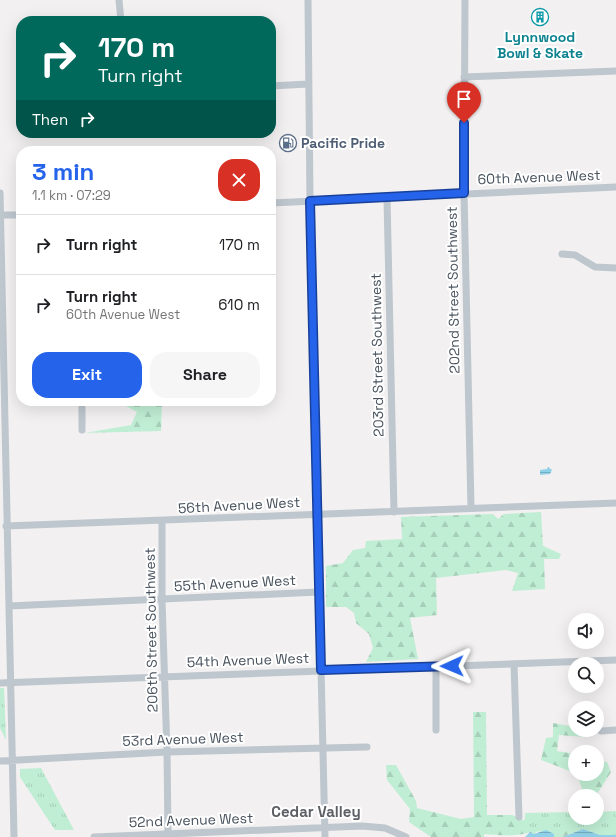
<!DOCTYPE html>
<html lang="en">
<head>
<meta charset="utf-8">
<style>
  :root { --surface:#fff; --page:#f6f6f6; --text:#202124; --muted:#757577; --line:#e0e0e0; --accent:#2563eb }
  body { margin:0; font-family:"Space Grotesk",sans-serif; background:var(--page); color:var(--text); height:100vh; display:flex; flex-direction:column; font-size:15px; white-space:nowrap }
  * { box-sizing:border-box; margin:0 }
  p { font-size:13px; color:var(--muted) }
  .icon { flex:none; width:22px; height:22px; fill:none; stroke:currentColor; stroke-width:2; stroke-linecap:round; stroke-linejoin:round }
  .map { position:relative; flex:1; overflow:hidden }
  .details { position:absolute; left:16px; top:146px; width:260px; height:260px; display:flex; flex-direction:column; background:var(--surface); border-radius:16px; box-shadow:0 4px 16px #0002 }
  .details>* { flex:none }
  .guide { position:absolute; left:16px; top:16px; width:260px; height:122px; border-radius:16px; box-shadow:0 4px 16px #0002; background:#00695c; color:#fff; overflow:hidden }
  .controls { position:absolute; left:568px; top:613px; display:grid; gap:8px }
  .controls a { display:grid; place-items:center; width:36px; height:36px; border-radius:50%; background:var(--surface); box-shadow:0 4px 16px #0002; font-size:20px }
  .pin { position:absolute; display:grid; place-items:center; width:34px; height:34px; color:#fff; margin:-41px -17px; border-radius:50% 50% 50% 0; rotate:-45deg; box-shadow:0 0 4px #0007 }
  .pin .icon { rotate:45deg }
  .me { position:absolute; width:44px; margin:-22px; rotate:269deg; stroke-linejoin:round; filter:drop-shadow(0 0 3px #0008) }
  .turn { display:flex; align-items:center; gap:14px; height:84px; padding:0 16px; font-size:18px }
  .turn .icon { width:52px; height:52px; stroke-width:2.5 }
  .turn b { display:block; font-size:28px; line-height:34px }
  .then { display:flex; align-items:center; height:38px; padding:0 16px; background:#0003; gap:8px; font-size:15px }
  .round { display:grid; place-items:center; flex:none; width:42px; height:42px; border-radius:16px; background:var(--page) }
  .summary { display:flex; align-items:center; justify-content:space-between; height:68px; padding:0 16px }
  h1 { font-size:24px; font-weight:700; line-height:30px; color:var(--accent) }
  .primary-button { display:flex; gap:8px; margin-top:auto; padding:8px 16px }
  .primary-button a { flex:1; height:46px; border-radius:16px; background:var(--accent); color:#fff; font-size:16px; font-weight:700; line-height:46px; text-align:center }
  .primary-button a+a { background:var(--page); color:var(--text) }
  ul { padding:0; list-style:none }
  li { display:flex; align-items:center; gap:12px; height:60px; padding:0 16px; border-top:1px solid var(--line) }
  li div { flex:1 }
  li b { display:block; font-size:15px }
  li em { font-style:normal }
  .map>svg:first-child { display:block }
  .forest { fill:url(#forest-firs) }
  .park { fill:url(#park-tufts) }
  .water { fill:url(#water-rules) }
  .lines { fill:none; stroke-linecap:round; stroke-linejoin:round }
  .minor { stroke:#bec6ce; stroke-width:7 }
  .route-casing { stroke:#184099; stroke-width:10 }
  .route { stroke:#2563eb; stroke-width:7 }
  .labels { text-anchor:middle; stroke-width:4; stroke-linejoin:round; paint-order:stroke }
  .culture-label { font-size:14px; font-weight:bold; fill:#0d838f; stroke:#fff }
  .service-label { font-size:14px; font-weight:bold; fill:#4e5e75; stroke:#fff; text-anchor:start }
  .street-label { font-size:14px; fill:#48525d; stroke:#fff }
  .neighbourhood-label { font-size:15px; font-weight:bold; fill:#5c6065; stroke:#fff }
</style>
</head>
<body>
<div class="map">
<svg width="616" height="837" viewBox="0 0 616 837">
  <defs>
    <pattern id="forest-firs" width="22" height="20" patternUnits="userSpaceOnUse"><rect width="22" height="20" fill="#c0eed4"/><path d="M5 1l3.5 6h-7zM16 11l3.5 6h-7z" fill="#a6ceb8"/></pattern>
    <pattern id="park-tufts" width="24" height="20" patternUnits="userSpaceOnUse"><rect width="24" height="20" fill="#c0eed4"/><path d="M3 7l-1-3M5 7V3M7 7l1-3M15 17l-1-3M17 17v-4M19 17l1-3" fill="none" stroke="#a6ceb8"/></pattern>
    <pattern id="water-rules" width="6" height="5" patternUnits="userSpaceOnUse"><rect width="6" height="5" fill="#8fd1e9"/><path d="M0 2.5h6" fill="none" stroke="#77acc0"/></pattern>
  </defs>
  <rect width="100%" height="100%" fill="#f2f0f0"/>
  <!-- forest -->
  <path class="forest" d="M117,401h45l-1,30 -76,2 46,-8 6,-13z
    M541,512l2,34 18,8 -2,5h-15l1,30 -33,2 6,-18 -12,-3 -70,8 1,37 -27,3 8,41 -52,3 7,-14 -4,-14 -13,-11 -2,-10 -8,-6h-20v-41l17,-3 10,-13 12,-2 1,-7 36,-2 -1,-22 92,-3 5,5 6,-5z
    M473,712h13l1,103h25l16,7 55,7 -20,8h-9v-3l-16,-3 -4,3 -4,-2c-11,5 -33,3 -46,2v3h-53l-22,-15 1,-13 -23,-29 -1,-15h10l20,36 1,7 44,11 13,-2z
    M553,723l22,4v3h10v7l-26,-2 -2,16 18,3v19l-34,-13 5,-22 7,-1z
    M597,760l10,2 4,10 -14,22 -13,1 -7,-21h20z"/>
  <!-- park -->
  <path class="park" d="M0,688h4l2,52 -6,-12z
    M41,768l33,62h-19l-35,-53v-8z
    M616,811v24h-16l-17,-6 -59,3 1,-19 50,-1v6h22v-6z"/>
  <!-- water -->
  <path class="water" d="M548,467l4,3 -2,4 -10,1v-5l7,-1z
    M583,829l17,6h16v2h-53z
    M546,830l8,4v3h-29l5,-5 4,2z"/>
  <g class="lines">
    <!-- minor -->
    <path class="minor" d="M119,0l2,21
      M308,0l2,201 15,636
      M465,0l-1,193 7,315
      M464,77l152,-6
      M271,86l37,-2
      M0,193l14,644
      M387,198l7,314
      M271,203l345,-16
      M1,215h20
      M562,254l13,1 20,12 21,1
      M82,401v29
      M162,522v78l5,152 1,82
      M6,526l610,-23
      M9,606l309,-14
      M514,664l5,153
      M0,683l616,-23
      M436,730v-64
      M601,731l15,-1
      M0,761l167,-9 200,-5
      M94,837l268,-11 23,2 21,9"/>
  </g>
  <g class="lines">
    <!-- route casing -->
    <g class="route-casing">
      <path id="route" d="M452,666l-131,4 -11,-469 154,-8v-70"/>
    </g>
    <!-- route -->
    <use href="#route" class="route"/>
  </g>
  <!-- icons -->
  <defs>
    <g id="building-ring" transform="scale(0.9)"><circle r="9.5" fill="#fff" stroke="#0f9aa8" stroke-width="1.5"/><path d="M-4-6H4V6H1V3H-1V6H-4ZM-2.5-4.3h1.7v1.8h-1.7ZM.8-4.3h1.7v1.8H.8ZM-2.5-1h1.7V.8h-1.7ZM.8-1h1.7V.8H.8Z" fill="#0f9aa8"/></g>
    <g id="fuel-ring" transform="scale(0.9)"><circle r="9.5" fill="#fff" stroke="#5c6f8a" stroke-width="1.5"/><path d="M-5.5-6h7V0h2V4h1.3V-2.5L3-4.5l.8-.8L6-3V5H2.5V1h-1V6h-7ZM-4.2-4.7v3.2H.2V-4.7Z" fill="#5c6f8a"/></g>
  </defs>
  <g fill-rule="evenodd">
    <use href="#building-ring" x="540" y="17"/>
    <use href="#fuel-ring" x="288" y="143"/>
  </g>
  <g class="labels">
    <!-- culture labels -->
    <g class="culture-label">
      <text x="540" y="42">Lynnwood<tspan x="540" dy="16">Bowl &amp; Skate</tspan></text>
    </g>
    <!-- service labels -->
    <g class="service-label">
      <text x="301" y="148">Pacific Pride</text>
    </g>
    <!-- street labels -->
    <g class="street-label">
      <text transform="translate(539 177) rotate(-2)" y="5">60th Avenue West</text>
      <text transform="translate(453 290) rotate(-91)" y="5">202nd Street Southwest</text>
      <text transform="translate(377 355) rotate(-91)" y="5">203rd Street Southwest</text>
      <text transform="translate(239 505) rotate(-3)" y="5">56th Avenue West</text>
      <text transform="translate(235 583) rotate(-3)" y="5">55th Avenue West</text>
      <text transform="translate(151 630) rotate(-91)" y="5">206th Street Southwest</text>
      <text transform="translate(248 660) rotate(-2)" y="5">54th Avenue West</text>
      <text transform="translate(183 739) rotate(-2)" y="5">53rd Avenue West</text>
      <text transform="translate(191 820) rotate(-2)" y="5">52nd Avenue West</text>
    </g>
    <!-- neighbourhood labels -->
    <g class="neighbourhood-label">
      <text x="316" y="817">Cedar Valley</text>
    </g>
  </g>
</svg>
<div class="controls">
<a><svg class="icon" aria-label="sound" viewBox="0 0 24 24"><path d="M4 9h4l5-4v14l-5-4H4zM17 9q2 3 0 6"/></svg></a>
<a><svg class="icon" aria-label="search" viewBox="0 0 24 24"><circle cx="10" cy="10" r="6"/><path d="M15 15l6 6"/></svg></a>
<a><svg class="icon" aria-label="layers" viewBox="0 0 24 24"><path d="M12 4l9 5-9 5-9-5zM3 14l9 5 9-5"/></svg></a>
<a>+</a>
<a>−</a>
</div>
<div class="pin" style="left:464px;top:123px;background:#d93025"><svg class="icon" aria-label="arrive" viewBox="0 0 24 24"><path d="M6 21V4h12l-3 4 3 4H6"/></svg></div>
<svg class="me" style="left:452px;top:666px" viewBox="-20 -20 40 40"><path d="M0-17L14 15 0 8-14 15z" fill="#2563eb" stroke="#fff" stroke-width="4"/></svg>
<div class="guide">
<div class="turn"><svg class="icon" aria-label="right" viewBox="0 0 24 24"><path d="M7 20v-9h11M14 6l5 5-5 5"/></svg><div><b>170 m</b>Turn right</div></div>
<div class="then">Then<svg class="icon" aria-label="right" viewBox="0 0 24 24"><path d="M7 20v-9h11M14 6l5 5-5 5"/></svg></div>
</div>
<section class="details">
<div class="summary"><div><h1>3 min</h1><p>1.1 km · 07:29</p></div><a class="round" style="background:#d93025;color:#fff"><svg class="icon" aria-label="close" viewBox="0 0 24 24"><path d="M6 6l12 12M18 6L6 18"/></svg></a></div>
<ul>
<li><svg class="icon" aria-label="right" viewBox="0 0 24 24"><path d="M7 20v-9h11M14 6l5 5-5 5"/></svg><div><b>Turn right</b></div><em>170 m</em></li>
<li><svg class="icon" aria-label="right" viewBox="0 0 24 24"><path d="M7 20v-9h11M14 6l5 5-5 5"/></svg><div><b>Turn right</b><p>60th Avenue West</p></div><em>610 m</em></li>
</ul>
<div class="primary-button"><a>Exit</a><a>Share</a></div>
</section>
</div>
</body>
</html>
